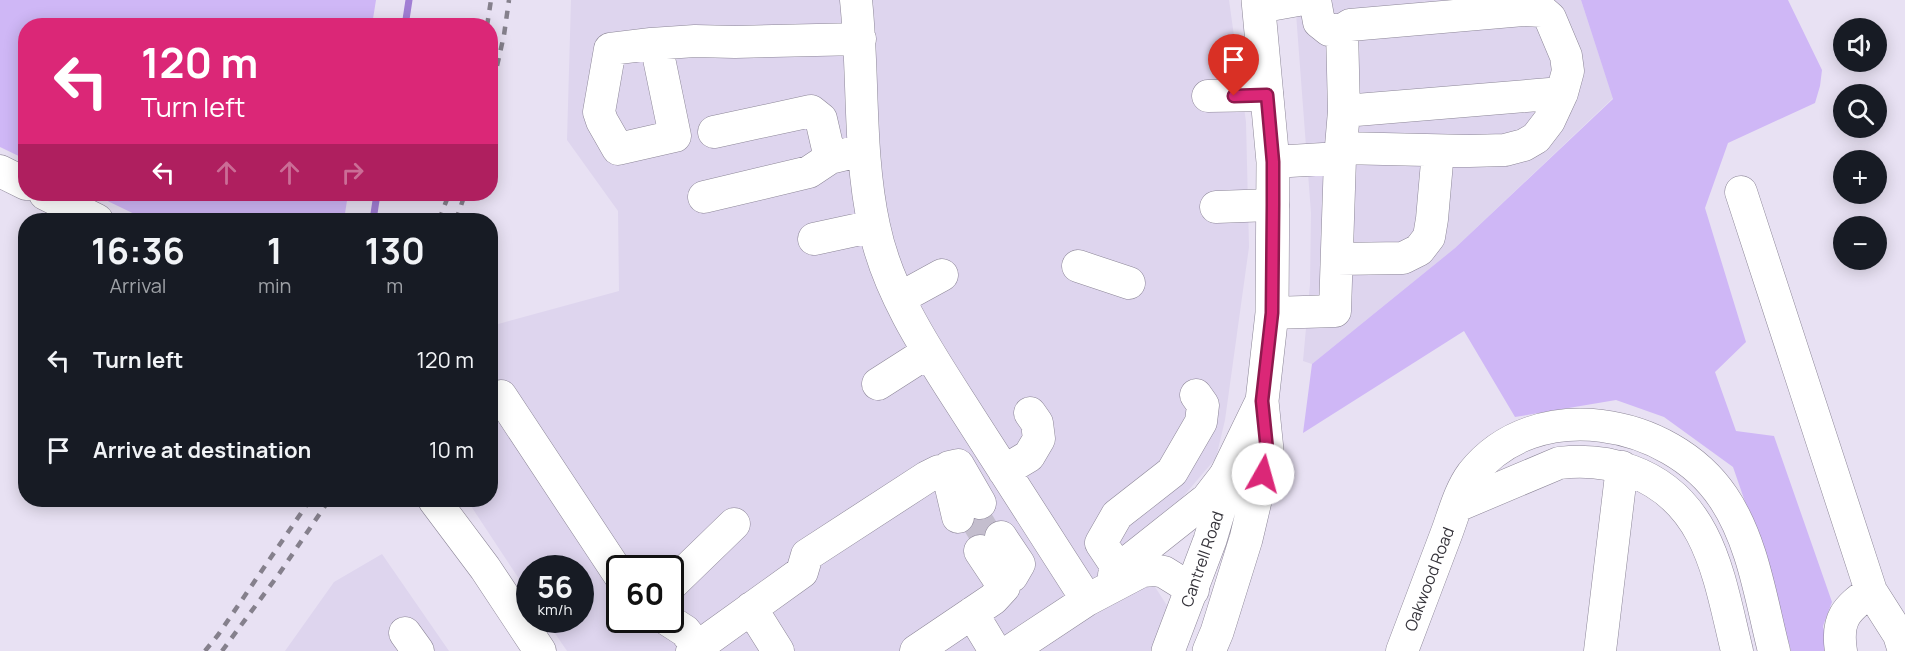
<!DOCTYPE html>
<html lang="en">
<head>
<meta charset="utf-8">
<style>
  :root { --surface:#171b24; --page:#20242c; --text:#f1f3f6; --muted:#9ea1a6 }
  body { margin:0; font-family:Manrope,sans-serif; background:var(--page); color:var(--text); height:100vh; display:flex; flex-direction:column; font-size:22px; white-space:nowrap }
  * { box-sizing:border-box; margin:0 }
  p { font-size:20px; color:var(--muted) }
  .icon { flex:none; width:33px; height:33px; fill:none; stroke:currentColor; stroke-width:2; stroke-linecap:round; stroke-linejoin:round }
  .map { position:relative; flex:1; overflow:hidden }
  .drawer { position:absolute; left:18px; top:213px; width:480px; height:294px; display:flex; flex-direction:column; background:var(--surface); border-radius:24px; box-shadow:0 3px 15px #0003 }
  .drawer>* { flex:none }
  .hud { position:absolute; left:18px; top:18px; width:480px; height:183px; border-radius:24px; box-shadow:0 3px 15px #0003; background:#db2777; color:#fff; overflow:hidden }
  .fabs { position:absolute; left:1833px; top:18px; display:grid; gap:12px }
  .fabs a { display:grid; place-items:center; width:54px; height:54px; border-radius:50%; background:var(--surface); box-shadow:0 3px 15px #0003; font-size:30px }
  .speed { position:absolute; left:516px; top:555px; display:flex; gap:12px; font-size:30px; font-weight:700; text-align:center }
  .speed>* { display:grid; place-content:center; width:78px; height:78px; border-radius:50%; background:var(--surface); box-shadow:0 3px 15px #0003; line-height:1 }
  .speed small { font-size:15px; font-weight:400 }
  .speed .limit { border:3px solid #111; border-radius:9px; background:#fff; color:#111 }
  .pin { position:absolute; display:grid; place-items:center; width:51px; height:51px; color:#fff; margin:-62px -26px; border-radius:50% 50% 50% 0; rotate:-45deg; box-shadow:0 0 6px #0007 }
  .pin .icon { rotate:45deg }
  .me { position:absolute; width:66px; margin:-33px; rotate:7deg; stroke-linejoin:round; filter:drop-shadow(0 0 4px #0008) }
  .turn { display:flex; align-items:center; gap:21px; height:126px; padding:0 24px; font-size:27px }
  .turn .icon { width:78px; height:78px; stroke-width:2.5 }
  .turn b { display:block; font-size:42px; line-height:51px }
  .lanes { display:flex; align-items:center; height:57px; padding:0 24px; background:#0003; justify-content:center; gap:30px; direction:ltr }
  .lanes .off { opacity:.35 }
  .eta { display:flex; justify-content:space-evenly; align-items:center; height:102px; text-align:center }
  .eta b { font-size:36px; font-weight:700; line-height:42px }
  ul { padding:0; list-style:none }
  li { display:flex; align-items:center; gap:18px; height:90px; padding:0 24px }
  li div { flex:1 }
  li b { display:block; font-size:22px }
  li em { font-style:normal }
  .map>svg:first-child { display:block }
  .built { fill:#ded5ee; fill-rule:evenodd }
  .green { fill:#cfb7f6 }
  .lines { fill:none; stroke-linecap:round; stroke-linejoin:round }
  .stream { stroke:#a17ed4; stroke-width:7 }
  .minor-tunnel { stroke:#c4bece; stroke-width:32; stroke-dasharray:32 16; stroke-linecap:butt }
  .minor-casing { stroke:#8c8697; stroke-width:33 }
  .major-casing { stroke:#8c8697; stroke-width:34 }
  .minor { stroke:#fff; stroke-width:32 }
  .major { stroke:#fff; stroke-width:33 }
  .rail { stroke:#85808c; stroke-width:4.5; stroke-dasharray:8 8; stroke-linecap:butt }
  .route-casing { stroke:#8e194d; stroke-width:15 }
  .route { stroke:#db2777; stroke-width:10 }
  .labels { text-anchor:middle; stroke-width:4.5; stroke-linejoin:round; paint-order:stroke }
  .street-label { font-size:16px; fill:#35333a; stroke:#fff }
</style>
</head>
<body>
<div class="map">
<svg width="1905" height="651" viewBox="0 0 1905 651">
  <rect width="100%" height="100%" fill="#e8e1f3"/>
  <!-- built -->
  <path class="built" d="M571,0h658l17,122 3,125 -24,173 -9,38 -35,41 -54,44 46,72 -17,36h-589l-21,-31h34v-52h-50l-1,26 -62,-94h23l1,-174 128,-35 -1,-80 -51,-71zM620,568h50v52h-50z
    M1295,0h286l32,98 -158,150 -143,116 -9,-3 7,-77 1,-71z
    M382,554l67,97h-164l49,-69z"/>
  <!-- green -->
  <path class="green" d="M0,0h376l-4,25 -346,1 -1,133 -25,-12z
    M1581,0h207l34,70 -2,16 -5,17 -87,40 -23,65 41,134 -31,30 21,59 38,5 58,166 -9,24 5,25h-37l-22,-80 -36,-104 -69,-50 -48,-17 -101,17 -51,-86 -161,102 9,-69 143,-116 158,-149z
    M93,194h255l-4,26h-197z"/>
  <g class="lines">
    <!-- stream -->
    <path class="stream" d="M405,26l4,-26
      M373,220l4,-26"/>
    <!-- minor-tunnel -->
    <path class="minor-tunnel" d="M970,509l21,35"/>
    <!-- minor casing -->
    <g class="minor-casing">
      <path id="minor" d="M856,0c8,75 2,152 18,226 14,69 58,132 95,190 40,62 79,123 118,184
        M1315,0l4,22 10,8h13l8,-5 173,-15 19,1 8,7 16,38 2,15 -6,22 -13,28 -13,17 -12,7 -19,5 -36,1 -128,-3
        M1259,7l39,-7
        M656,44l19,92 -57,13 -16,-28 -3,-9 11,-63 41,-5 44,-3 40,1 125,-3
        M1208,96l59,-1
        M1344,111l218,-18
        M714,132l97,-21 10,8 9,39
        M1273,162l67,-4 4,-47 -2,-81
        M0,171l26,13
        M1741,192l130,399c-25,18 -35,28 -30,60
        M45,194l52,26
        M704,197l105,-25 21,-14 33,-8
        M1216,207l57,-2
        M814,239l60,-13
        M1337,259l66,-1 16,-8 10,-13 3,-18 6,-68
        M1078,266l51,17
        M900,298l42,-23
        M1272,313l63,-2 5,-153
        M878,384l50,-32
        M501,396l119,180
        M949,467l9,-2 22,38
        M1004,471l25,-15 10,-17 -2,-16 -7,-10
        M434,500l51,68 55,83
        M1457,506l102,-43c24,-3 49,-1 72,8 79,29 88,107 106,180
        M1001,537l18,27 -7,12
        M1119,570l-18,-27 16,-28 55,-43 29,-50 2,-17 -7,-10
        M1114,575l11,-11 82,-65 20,-26
        M670,586l64,-62
        M1871,591l28,44 5,16
        M751,608l27,43
        M972,613l23,38
        M668,620l17,11 16,20
        M405,633l13,18
        M692,651l110,-79 5,-17 120,-78 12,-6 11,12 8,34
        M916,651l77,-52 11,-12 -24,-36
        M1010,651l77,-51 55,-29 13,-1 9,2 29,18
        M1402,651c15,-40 30,-79 45,-119 7,-19 13,-42 25,-58 63,-80 198,-56 251,23 30,44 38,103 51,154
        M1600,651l22,-184"/>
    </g>
    <!-- major casing -->
    <g class="major-casing">
      <path id="major" d="M1168,651l42,-111 11,-37 6,-30 35,-72
        M1209,651l8,-19 29,-93 21,-89 -5,-49 10,-88 1,-151 -15,-162"/>
    </g>
    <!-- minor -->
    <use href="#minor" class="minor"/>
    <!-- major -->
    <use href="#major" class="major"/>
    <!-- rail -->
    <path class="rail" d="M487,26l4,-26
      M490,97l14,-62 5,-35
      M439,220l10,-26
      M456,220l9,-26
      M205,651l13,-16 92,-135
      M222,651l57,-77 50,-74"/>
  </g>
  <g class="lines">
    <!-- route casing -->
    <g class="route-casing">
      <path id="route" d="M1234,96l33,-1 6,67v43l-1,108 -10,88 5,49 -4,24"/>
    </g>
    <!-- route -->
    <use href="#route" class="route"/>
  </g>
  <g class="labels">
    <!-- street labels -->
    <g class="street-label">
      <text transform="translate(1202 559) rotate(-71)" y="6">Cantrell Road</text>
      <text transform="translate(1429 579) rotate(-69)" y="6">Oakwood Road</text>
    </g>
  </g>
</svg>
<div class="fabs">
<a><svg class="icon" aria-label="sound" viewBox="0 0 24 24"><path d="M4 9h4l5-4v14l-5-4H4zM17 9q2 3 0 6"/></svg></a>
<a><svg class="icon" aria-label="search" viewBox="0 0 24 24"><circle cx="10" cy="10" r="6"/><path d="M15 15l6 6"/></svg></a>
<a>+</a>
<a>−</a>
</div>
<div class="speed"><div>56<small>km/h</small></div><div class="limit">60</div></div>
<div class="pin" style="left:1234px;top:96px;background:#d93025"><svg class="icon" aria-label="arrive" viewBox="0 0 24 24"><path d="M6 21V4h12l-3 4 3 4H6"/></svg></div>
<svg class="me" style="left:1263px;top:474px" viewBox="-20 -20 40 40"><circle r="19" fill="#fff"/><path d="M0-13L10 11 0 6-10 11z" fill="#db2777"/></svg>
<div class="hud">
<div class="turn"><svg class="icon" aria-label="left" viewBox="0 0 24 24"><path d="M17 20v-9H6M10 6l-5 5 5 5"/></svg><div><b>120 m</b>Turn left</div></div>
<div class="lanes"><svg class="icon" aria-label="left" viewBox="0 0 24 24"><path d="M17 20v-9H6M10 6l-5 5 5 5"/></svg><svg class="icon off" aria-label="ahead" viewBox="0 0 24 24"><path d="M12 20V5M6 11l6-6 6 6"/></svg><svg class="icon off" aria-label="ahead" viewBox="0 0 24 24"><path d="M12 20V5M6 11l6-6 6 6"/></svg><svg class="icon off" aria-label="right" viewBox="0 0 24 24"><path d="M7 20v-9h11M14 6l5 5-5 5"/></svg></div>
</div>
<section class="drawer">
<div class="eta">
<div><b>16:36</b><p>Arrival</p></div>
<div><b>1</b><p>min</p></div>
<div><b>130</b><p>m</p></div>
</div>
<ul>
<li><svg class="icon" aria-label="left" viewBox="0 0 24 24"><path d="M17 20v-9H6M10 6l-5 5 5 5"/></svg><div><b>Turn left</b></div><em>120 m</em></li>
<li><svg class="icon" aria-label="arrive" viewBox="0 0 24 24"><path d="M6 21V4h12l-3 4 3 4H6"/></svg><div><b>Arrive at destination</b></div><em>10 m</em></li>
</ul>
</section>
</div>
</body>
</html>
